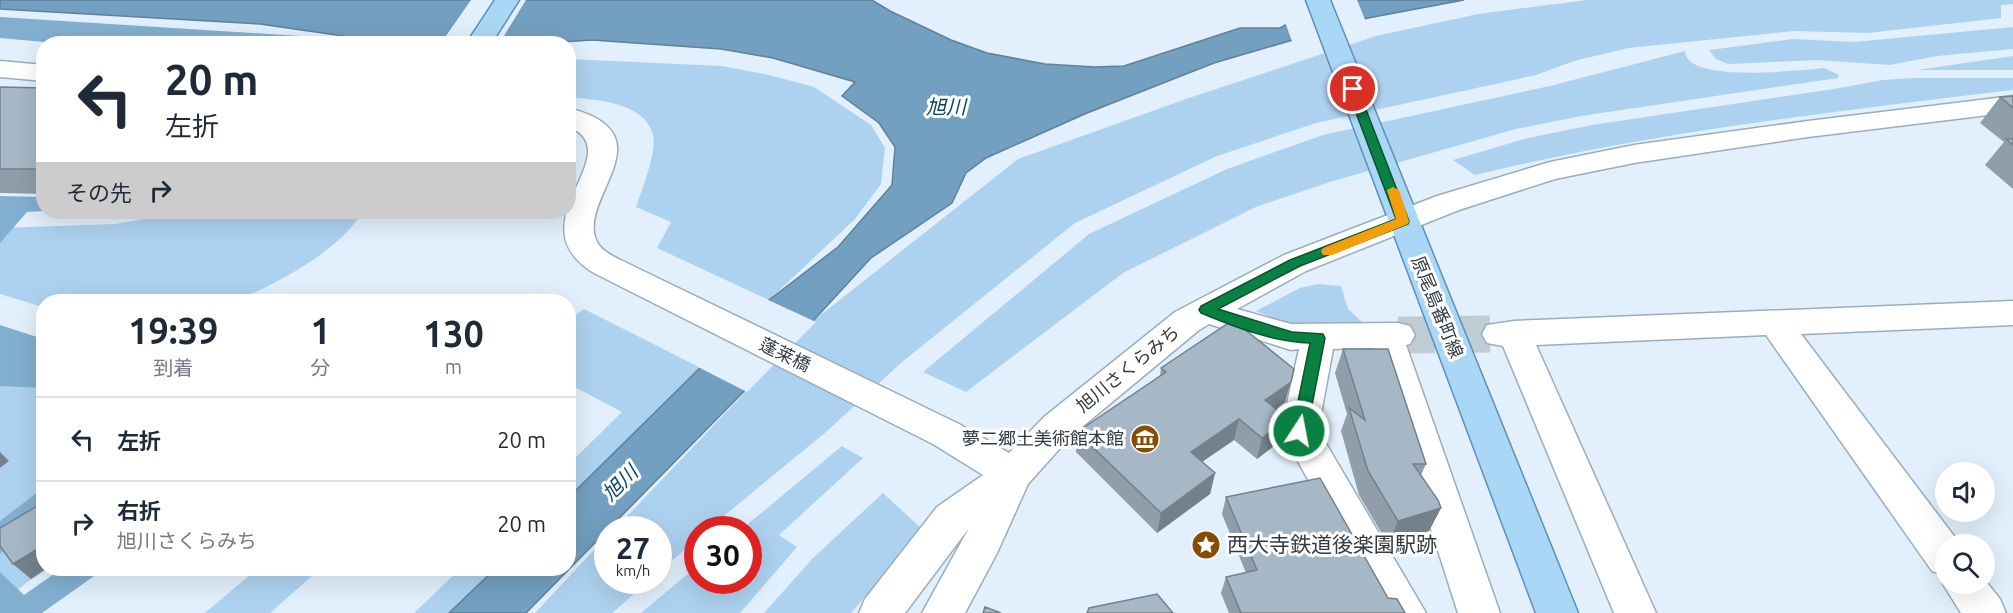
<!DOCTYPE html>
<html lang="ja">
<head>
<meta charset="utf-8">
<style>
  :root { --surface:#fff; --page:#f2f2f3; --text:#1f2937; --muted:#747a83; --line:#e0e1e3 }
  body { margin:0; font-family:Ubuntu,"Noto Sans JP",sans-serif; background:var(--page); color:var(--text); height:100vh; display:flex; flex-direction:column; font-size:22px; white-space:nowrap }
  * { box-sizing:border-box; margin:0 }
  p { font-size:20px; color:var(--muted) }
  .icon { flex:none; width:33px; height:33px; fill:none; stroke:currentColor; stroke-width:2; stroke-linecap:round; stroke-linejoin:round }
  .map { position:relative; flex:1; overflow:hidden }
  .sheet { position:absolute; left:36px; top:294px; width:540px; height:282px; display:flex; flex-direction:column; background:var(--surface); border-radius:24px; box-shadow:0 6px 24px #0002 }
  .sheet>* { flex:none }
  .top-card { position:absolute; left:36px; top:36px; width:540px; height:183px; border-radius:24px; box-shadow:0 6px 24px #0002; background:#fff; color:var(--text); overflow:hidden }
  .controls { position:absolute; left:1935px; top:462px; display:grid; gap:12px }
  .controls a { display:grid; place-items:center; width:60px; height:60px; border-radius:50%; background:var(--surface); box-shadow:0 6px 24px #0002; font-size:30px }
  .speed { position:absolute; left:594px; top:516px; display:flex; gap:12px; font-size:30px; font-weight:700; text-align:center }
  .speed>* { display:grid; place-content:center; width:78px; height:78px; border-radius:50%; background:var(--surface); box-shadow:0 6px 24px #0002; line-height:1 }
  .speed small { font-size:15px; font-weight:400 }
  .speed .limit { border:9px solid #d22; background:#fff; color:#111 }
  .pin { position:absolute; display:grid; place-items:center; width:51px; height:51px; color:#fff; margin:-26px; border:3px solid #fff; border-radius:50%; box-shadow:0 2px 6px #0007 }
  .me { position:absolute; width:66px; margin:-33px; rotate:11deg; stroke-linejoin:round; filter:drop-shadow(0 0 4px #0008) }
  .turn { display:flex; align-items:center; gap:21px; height:126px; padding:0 30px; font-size:27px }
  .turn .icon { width:78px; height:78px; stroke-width:2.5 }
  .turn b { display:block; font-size:42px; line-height:51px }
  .then { display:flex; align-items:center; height:57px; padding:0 30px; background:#0003; gap:12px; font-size:22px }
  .eta { display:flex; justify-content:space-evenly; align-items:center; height:102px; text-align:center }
  .eta b { font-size:36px; font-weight:700; line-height:42px }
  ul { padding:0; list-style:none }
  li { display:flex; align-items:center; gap:18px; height:84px; padding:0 30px; border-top:2px solid var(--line) }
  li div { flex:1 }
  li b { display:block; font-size:22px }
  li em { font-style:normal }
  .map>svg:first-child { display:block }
  .green { fill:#add2ef }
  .forest { fill:#82afd0 }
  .water { fill:#739fc0; stroke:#60819a; stroke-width:1.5 }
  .pier { fill:#e1f0fc }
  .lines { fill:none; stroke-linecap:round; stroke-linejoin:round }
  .minor-tunnel { stroke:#beccd6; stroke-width:37; stroke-dasharray:37 18; stroke-linecap:butt }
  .minor-casing { stroke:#9badba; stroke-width:3 }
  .major-casing { stroke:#5d8fb4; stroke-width:3 }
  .minor { fill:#fff; fill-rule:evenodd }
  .major { fill:#abd7f7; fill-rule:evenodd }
  .wall { fill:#8f9eaa }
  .shaded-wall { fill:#74818b }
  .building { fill:#a6b8c6; stroke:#74818b; stroke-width:1.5 }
  .route { fill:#0b8043; stroke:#07532c; stroke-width:1.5 }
  .slow { fill:#f59e0b }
  .labels { text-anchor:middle; stroke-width:6; stroke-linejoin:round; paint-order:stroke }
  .street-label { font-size:18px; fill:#333a40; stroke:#fff }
  .poi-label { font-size:18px; fill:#333a40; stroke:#fff; text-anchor:end }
  .water-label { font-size:20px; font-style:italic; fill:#0b4364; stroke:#fff }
  .near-poi-label { font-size:21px; fill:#333a40; stroke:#fff; text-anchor:start }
</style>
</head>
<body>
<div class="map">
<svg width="2013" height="613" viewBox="0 0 2013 613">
  <rect width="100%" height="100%" fill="#e1f0fc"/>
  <!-- green -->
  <path class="green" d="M1587,0h426v4l-12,1v13l-133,15 -74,-2 -166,17 -54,13 -38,14 -220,48 -99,33 -142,67 -173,139 -76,70 -118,97 -10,1 -1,9 -38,33 -1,-42h-44l199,-209 205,-162 168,-60 190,-63 102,-22z
    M2013,27v22l-76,7 -47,9 -72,-5 -90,4 -12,-5 -7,-9 84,-11 61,3z
    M1685,51c1,33 115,19 139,17l15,7 -1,3 -257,38 -65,13 -183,52 -77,26 -133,66 -157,119 -43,-20 166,-138 138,-65 96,-34 227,-49z
    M2013,56v14h-96z
    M569,59l153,7 47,9 45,12 57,38 14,23 -4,36 -26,35 -86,81 -112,-52 14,-26 -35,-15c6,-18 21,-55 17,-72 -8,-33 -57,-35 -84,-38z
    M1911,78h102v12c-181,22 -361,42 -538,85l-22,-15 75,-22 64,-13 242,-36 49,-9z
    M181,212h181c-21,38 -88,74 -128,89l-190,1 -1,5 -43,-13v-66l116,-4z
    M1318,284l23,2 7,23 14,13 -5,6 -65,-2 -36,-15 44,-23z
    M584,309l117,59 -132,129v-33l53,-52 -53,-28v-64z
    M0,364l43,3 1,201 4,1 -22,14 -26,22z
    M842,446l21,12 -84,77 18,12 -57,66h-99l56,-47 1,14h50v-50l-6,-1z
    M883,493l40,37 -72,83h-87l49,-55z
    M607,536l1,44 41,1 -37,32h-77z
    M257,569h63l-50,44h-65z
    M460,569h35l-46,44h-35z"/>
  <!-- forest -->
  <path class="forest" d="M0,17l301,19 47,7 -281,1 -67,-6z
    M0,196l43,1 1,14 -17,1 -27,31z
    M0,325l43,14v49l-43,-2z
    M43,488v17l-43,49v-33z
    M61,569h43l-62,44h-42v-41l24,23z"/>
  <!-- water -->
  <path class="water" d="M0,0h872l18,11 61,29 36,13 58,11 50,3 29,-1 116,-38h40l22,-12 3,-16h159l-96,18 -154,45 -127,50 -101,45 -20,15 -14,30 -81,55 -58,63 -287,292h-77l46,-44 73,-1 1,-71 200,-197 69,-53 54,-62 3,-38 -16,-24 -37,-27 13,-14 -82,-24 -52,-9 -129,-9 -62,4 -138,-1 -132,-19 -260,-15z"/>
  <!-- pier -->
  <path class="pier" d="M471,0h55l-27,44 -58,-1z
    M1302,0h55l9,22 -73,22 -8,-22 14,-8z
    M766,299l50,23 -69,70 -49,-25z"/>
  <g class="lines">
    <!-- minor-tunnel -->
    <path class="minor-tunnel" d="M1398,335l101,-1"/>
    <!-- minor casing -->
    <g class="minor-casing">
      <path id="minor" d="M0,61l44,4v16l-44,-4z
        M2013,96v16l-205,25 -174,26 -79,16 -96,31 -153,61 -69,38 54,15 107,-1 12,3 5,9 -5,9 -4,1 94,268h-42l-85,-265 -40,1 -15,81 108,183h-44l-101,-182 18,-82 -8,1 -82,-26 -10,6 -129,107 -42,47 -31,69 -32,60h-43l47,-85 -64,85h-46l6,-14 72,-92 46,-32 -50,-31 -339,-171c-82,-50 39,-119 -26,-147v-18c104,26 7,91 29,134 6,12 27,19 38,25l324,157 50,29 35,-36 131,-105 109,-57 153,-59 113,-34 84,-17 174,-24z
        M2013,301v24l-212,9 159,210h-14v32l-14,-5 -166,-236 -230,10 120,268h-42l-111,-267 -16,-3 -5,-9 5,-9 27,-4z
        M1984,579l16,20 6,14h-45l-18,-29 3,-4v4h38z"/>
    </g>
    <!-- major casing -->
    <g class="major-casing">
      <path id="major" d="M495,0h24l-28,44h-25z
        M1306,0h24l248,613h-42z"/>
    </g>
    <!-- minor -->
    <use href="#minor" class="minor"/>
    <!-- major -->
    <use href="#major" class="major"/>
  </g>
  <!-- wall -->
  <path class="wall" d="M0,87l44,1v106l-44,-1z
    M2013,96v93l-28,-24 19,-23 -24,-19 20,-26z
    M1343,349l83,115 -5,11 20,33 -12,23 -41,13 -29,-49 -18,-64 6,-17 -12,-41z
    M1161,368l124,34 -9,7 12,10 -6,21 -25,19 -23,-19 -32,22 13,11 -5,21 -53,39 -81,-81 1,-20 83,-56z
    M1226,497l162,101 17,15h-176l-8,-20 5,-16 20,-4 -24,-59z"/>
  <!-- shaded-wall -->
  <path class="shaded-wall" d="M1291,382l-6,20 -25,19 5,-21z
    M1239,419l-5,21 -47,32 4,-20z
    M1288,419l-6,21 -25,19 5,-21z
    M0,452l9,9 -9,7z
    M1215,473l-5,21 -53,39 4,-20z
    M1441,508l-12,23 -41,13 10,-23z
    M44,545v23h3l-16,11 -18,-15z"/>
  <!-- building -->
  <path class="building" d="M0,87l44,1v81h-44z
    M2013,96v12l-13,-11z
    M2006,139h7v6z
    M1233,320l61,49 -3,13 -26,18 23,19 -26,19 -23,-19 -48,33 24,21 -54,40 -84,-81 89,-60 -5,-4z
    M1343,349h45l38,115h-13l25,36 3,8 -43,13 -30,-50 -19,-63 16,12z
    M1320,478l68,120 9,1 8,14h-164l-15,-36 31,-7 -31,-73z
    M44,502v43l-31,19 -13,-18v-18z
    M1157,594l16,19h-86l2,-5z
    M985,607l16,6h-18z"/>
  <!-- route -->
  <path class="route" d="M1353,86l5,3 51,132 -1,3 -108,42 -82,43 74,23 31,2 2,4 -18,93 -2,4h-11l-2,-4 18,-88c-37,-1 -75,-16 -109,-30l-2,-3 2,-4 89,-46 106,-41 -49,-130z"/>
  <!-- slow -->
  <path class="slow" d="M1393,187l6,3 10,31 -1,3 -76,31h-9l-2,-4 2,-3 73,-29 -9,-29z"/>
  <!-- icons -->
  <defs>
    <g id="museum-disc" transform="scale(1.5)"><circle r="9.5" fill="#864b04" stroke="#fff"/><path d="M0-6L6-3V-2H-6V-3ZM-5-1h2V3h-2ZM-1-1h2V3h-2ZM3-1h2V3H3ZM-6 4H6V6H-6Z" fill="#fff"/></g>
    <g id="sight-disc" transform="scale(1.5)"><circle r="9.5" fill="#864b04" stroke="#fff"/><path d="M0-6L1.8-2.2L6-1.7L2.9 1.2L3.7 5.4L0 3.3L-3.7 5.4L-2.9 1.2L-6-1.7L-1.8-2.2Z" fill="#fff"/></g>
  </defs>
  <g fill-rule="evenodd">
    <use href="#museum-disc" x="1145" y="439"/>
    <use href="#sight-disc" x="1206" y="545"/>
  </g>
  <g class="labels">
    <!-- street labels -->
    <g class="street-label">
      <text transform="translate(1437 307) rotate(68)" y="6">原尾島番町線</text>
      <text transform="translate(785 355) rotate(26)" y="6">蓬莱橋</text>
      <text transform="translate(1128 369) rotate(-39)" y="6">旭川さくらみち</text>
    </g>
    <!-- poi labels -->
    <g class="poi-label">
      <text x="1124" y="445">夢二郷土美術館本館</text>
    </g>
    <!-- water labels -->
    <g class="water-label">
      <text x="946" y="114">旭川</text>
      <text transform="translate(620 483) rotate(-45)" y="7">旭川</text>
    </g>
    <!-- near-poi labels -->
    <g class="near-poi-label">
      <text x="1227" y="552">西大寺鉄道後楽園駅跡</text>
    </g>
  </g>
</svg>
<div class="controls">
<a><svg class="icon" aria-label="sound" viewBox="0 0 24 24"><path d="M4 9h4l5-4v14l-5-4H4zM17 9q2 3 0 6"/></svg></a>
<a><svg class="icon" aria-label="search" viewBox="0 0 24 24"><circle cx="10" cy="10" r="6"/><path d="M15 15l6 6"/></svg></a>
</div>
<div class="speed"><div>27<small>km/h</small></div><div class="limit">30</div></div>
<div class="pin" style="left:1353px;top:89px;background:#d93025"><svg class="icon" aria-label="arrive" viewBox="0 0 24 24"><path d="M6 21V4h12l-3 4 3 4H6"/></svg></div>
<svg class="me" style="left:1299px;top:431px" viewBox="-20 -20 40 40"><circle r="17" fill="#0b8043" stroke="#fff" stroke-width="3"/><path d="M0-11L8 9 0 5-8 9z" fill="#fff"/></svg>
<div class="top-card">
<div class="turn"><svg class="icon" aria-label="left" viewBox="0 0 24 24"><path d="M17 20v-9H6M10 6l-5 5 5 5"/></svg><div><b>20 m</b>左折</div></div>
<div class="then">その先<svg class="icon" aria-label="right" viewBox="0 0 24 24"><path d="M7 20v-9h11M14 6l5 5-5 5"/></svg></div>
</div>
<section class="sheet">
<div class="eta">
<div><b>19:39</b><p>到着</p></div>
<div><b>1</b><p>分</p></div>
<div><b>130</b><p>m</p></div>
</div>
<ul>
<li><svg class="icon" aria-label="left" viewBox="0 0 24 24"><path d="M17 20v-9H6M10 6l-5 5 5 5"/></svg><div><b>左折</b></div><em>20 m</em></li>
<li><svg class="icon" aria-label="right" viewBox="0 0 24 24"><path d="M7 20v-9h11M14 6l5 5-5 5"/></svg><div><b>右折</b><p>旭川さくらみち</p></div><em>20 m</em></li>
</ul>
</section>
</div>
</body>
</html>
